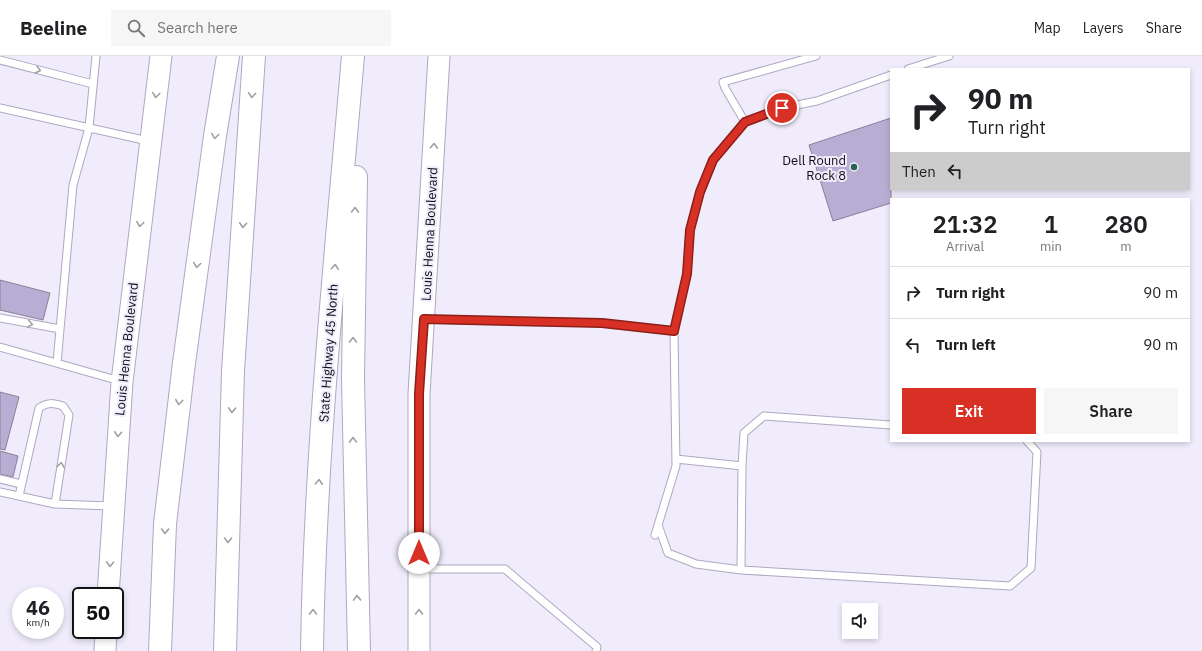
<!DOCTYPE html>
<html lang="en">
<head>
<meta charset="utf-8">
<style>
  :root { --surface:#fff; --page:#f6f6f6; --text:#202124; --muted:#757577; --line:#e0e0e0; --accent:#d93025 }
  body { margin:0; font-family:"IBM Plex Sans",sans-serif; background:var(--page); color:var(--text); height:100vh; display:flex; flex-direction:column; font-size:15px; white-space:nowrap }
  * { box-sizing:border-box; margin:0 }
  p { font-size:13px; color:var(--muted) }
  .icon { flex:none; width:22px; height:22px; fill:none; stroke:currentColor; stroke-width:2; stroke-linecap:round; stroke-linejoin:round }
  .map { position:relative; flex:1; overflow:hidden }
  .panel { position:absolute; left:890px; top:142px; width:300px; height:244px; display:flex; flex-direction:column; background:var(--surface); border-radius:0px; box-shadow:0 2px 6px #0003 }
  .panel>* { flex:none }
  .banner { position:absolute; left:890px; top:12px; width:300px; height:122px; border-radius:0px; box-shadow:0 2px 6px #0003; background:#fff; color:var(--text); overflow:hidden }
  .buttons { position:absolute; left:842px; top:547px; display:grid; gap:8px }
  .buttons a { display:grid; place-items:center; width:36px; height:36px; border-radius:0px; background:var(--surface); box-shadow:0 2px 6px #0003; font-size:20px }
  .speed { position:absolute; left:12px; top:531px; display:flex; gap:8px; font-size:20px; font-weight:700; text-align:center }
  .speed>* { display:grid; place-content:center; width:52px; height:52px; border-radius:50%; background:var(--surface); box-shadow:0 2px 6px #0003; line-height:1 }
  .speed small { font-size:10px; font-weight:400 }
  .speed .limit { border:2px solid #111; border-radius:6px; background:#fff; color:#111 }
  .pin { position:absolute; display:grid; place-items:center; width:34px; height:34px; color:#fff; margin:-17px; border:2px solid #fff; border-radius:50%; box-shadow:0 1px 4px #0007 }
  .me { position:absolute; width:44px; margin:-22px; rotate:0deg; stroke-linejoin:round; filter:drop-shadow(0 0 3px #0008) }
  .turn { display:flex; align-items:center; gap:14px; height:84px; padding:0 12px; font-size:18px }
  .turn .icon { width:52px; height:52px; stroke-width:2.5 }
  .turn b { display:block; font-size:28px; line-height:34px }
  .then { display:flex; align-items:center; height:38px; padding:0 12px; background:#0003; gap:8px; font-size:15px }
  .eta { display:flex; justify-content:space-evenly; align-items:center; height:68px; text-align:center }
  .eta b { font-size:24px; font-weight:600; line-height:28px }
  .button { display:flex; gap:8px; margin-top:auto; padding:8px 12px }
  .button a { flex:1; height:46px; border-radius:0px; background:var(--accent); color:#fff; font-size:16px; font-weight:600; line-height:46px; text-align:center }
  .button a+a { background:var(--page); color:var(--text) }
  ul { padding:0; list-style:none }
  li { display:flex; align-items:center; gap:12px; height:52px; padding:0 12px; border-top:1px solid var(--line) }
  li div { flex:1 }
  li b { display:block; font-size:15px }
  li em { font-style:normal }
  header { display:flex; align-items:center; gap:24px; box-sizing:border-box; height:56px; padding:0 20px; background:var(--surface); border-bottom:1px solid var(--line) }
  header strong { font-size:19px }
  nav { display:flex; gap:22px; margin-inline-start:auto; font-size:14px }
  .search { width:280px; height:36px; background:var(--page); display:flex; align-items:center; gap:10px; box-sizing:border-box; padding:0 14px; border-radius:0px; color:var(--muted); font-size:15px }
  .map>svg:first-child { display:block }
  .building { fill:#b8aed4; stroke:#878198 }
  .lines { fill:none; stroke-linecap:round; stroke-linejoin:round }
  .lane-casing { stroke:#aea8c1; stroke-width:9 }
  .secondary-casing { stroke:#aea8c1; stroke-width:23 }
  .highway-casing { stroke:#aea8c1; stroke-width:24 }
  .lane { stroke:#fff; stroke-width:7 }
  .secondary { stroke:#fff; stroke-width:21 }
  .highway { stroke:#fff; stroke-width:22 }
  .oneway { stroke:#a09fa2 }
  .route-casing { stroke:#8d1f18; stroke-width:10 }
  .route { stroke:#d93025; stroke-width:7 }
  .poi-dot { fill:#266553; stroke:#f0ecfc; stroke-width:1.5 }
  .labels { text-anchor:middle; stroke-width:4; stroke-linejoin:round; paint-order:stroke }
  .poi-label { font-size:13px; fill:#110e17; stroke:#f0ecfc; text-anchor:end }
  .street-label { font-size:13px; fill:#110e17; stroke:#f0ecfc }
</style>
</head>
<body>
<header>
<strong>Beeline</strong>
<div class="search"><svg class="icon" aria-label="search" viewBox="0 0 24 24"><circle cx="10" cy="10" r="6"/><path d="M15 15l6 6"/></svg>Search here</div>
<nav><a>Map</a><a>Layers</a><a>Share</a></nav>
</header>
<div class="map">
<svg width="1202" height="595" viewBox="0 0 1202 595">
  <rect width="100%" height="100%" fill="#f0ecfc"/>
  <!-- building -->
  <path class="building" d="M891,62v85l-58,18 -24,-76z
    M0,224l50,13 -7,27 -43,-10z
    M0,336l19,5 -14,53 -5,-1z
    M0,395l18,5 -5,21 -13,-3z"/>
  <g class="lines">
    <!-- lane casing -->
    <g class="lane-casing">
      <path id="lane" d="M0,4l93,24
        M908,13l41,-13
        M0,52l148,33
        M745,66l-20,-34 -2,-6 93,-26
        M0,262l60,11
        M425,263l177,4 72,8
        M0,291l120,34
        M57,307l16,-178 16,-57 7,-72
        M676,403l66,7 2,-33 20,-17 127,9
        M0,423l21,5
        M0,436l55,12 57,2
        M19,440l20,-88c8,-6 14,-5 24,-2l6,9 -14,89
        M658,469l10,28 28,11 45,6 269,16 21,-18 6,-116 -10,-11
        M655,479l21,-69 -2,-135 13,-57 3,-44 10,-38 13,-32 32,-38 37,-14 35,-7 74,-26
        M421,513h84l92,78 -1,4
        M741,514l1,-104"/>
    </g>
    <!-- secondary casing -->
    <g class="secondary-casing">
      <path id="secondary" d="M108,540l14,-214 39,-326
        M105,595l1,-21
        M419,595v-257l20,-338"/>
    </g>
    <!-- highway casing -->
    <g class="highway-casing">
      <path id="highway" d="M356,121l-3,202 6,272
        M160,595l5,-127 19,-161 31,-227 13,-80
        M225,595l8,-280 21,-315
        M312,595c3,-199 24,-397 41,-595"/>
    </g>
    <!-- lane -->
    <use href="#lane" class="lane"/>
    <!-- secondary -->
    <use href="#secondary" class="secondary"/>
    <!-- highway -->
    <use href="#highway" class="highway"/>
  </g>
  <!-- one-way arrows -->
  <defs><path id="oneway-chevron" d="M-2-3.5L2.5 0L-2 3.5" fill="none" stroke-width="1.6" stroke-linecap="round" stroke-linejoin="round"/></defs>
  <g class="oneway">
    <use href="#oneway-chevron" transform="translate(38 14) rotate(14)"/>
    <use href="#oneway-chevron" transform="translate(156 39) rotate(97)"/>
    <use href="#oneway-chevron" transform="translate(252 39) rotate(94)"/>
    <use href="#oneway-chevron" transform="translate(215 80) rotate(98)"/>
    <use href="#oneway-chevron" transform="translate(434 90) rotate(-87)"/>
    <use href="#oneway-chevron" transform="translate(355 154) rotate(-89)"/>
    <use href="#oneway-chevron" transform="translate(140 168) rotate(97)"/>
    <use href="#oneway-chevron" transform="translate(243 169) rotate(94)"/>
    <use href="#oneway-chevron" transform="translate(197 209) rotate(98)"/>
    <use href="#oneway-chevron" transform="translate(335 211) rotate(-85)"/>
    <use href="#oneway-chevron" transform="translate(30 268) rotate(10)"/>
    <use href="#oneway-chevron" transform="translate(353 284) rotate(-89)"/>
    <use href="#oneway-chevron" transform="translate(179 346) rotate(97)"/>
    <use href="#oneway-chevron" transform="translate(232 354) rotate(92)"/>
    <use href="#oneway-chevron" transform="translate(118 378) rotate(94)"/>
    <use href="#oneway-chevron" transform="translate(353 384) rotate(-91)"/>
    <use href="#oneway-chevron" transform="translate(61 409) rotate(-81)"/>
    <use href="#oneway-chevron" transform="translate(319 426) rotate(-87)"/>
    <use href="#oneway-chevron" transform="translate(165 475) rotate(92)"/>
    <use href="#oneway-chevron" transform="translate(228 484) rotate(92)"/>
    <use href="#oneway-chevron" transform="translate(110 508) rotate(93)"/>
    <use href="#oneway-chevron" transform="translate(357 542) rotate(-92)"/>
    <use href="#oneway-chevron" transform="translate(313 556) rotate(-89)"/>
    <use href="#oneway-chevron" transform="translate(419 556) rotate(-90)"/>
  </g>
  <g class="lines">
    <!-- route casing -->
    <g class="route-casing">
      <path id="route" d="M419,497v-159l5,-75 178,4 72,8 13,-57 3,-44 10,-38 13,-32 32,-38 37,-14"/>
    </g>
    <!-- route -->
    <use href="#route" class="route"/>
  </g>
  <!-- markers -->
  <circle class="poi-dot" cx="854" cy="111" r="4"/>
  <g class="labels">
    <!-- poi labels -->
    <g class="poi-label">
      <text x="846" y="109">Dell Round<tspan x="846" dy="15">Rock 8</tspan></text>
    </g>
    <!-- street labels -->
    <g class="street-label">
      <text transform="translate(429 178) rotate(-87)" y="5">Louis Henna Boulevard</text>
      <text transform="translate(126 293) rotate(-84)" y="5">Louis Henna Boulevard</text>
      <text transform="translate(328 297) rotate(-86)" y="5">State Highway 45 North</text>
    </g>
  </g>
</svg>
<div class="buttons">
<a><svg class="icon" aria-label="sound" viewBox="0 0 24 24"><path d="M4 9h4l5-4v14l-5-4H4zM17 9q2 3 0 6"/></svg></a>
</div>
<div class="speed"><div>46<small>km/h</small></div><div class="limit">50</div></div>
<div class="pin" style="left:782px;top:52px;background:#d93025"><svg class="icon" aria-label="arrive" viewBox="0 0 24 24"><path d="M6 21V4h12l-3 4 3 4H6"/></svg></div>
<svg class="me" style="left:419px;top:497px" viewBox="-20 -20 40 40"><circle r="19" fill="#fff"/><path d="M0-13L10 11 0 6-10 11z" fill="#d93025"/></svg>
<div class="banner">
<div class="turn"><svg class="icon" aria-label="right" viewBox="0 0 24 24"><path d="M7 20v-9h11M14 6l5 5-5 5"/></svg><div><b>90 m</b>Turn right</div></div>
<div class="then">Then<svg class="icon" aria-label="left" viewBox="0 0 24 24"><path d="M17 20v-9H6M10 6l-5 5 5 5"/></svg></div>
</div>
<section class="panel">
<div class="eta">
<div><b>21:32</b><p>Arrival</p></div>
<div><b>1</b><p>min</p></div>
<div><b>280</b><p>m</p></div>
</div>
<ul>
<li><svg class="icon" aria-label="right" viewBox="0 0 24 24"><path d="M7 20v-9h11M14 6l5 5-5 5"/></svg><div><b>Turn right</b></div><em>90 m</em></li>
<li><svg class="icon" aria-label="left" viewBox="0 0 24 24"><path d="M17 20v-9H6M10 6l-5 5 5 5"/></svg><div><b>Turn left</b></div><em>90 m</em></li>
</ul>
<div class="button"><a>Exit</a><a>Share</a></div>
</section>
</div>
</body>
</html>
